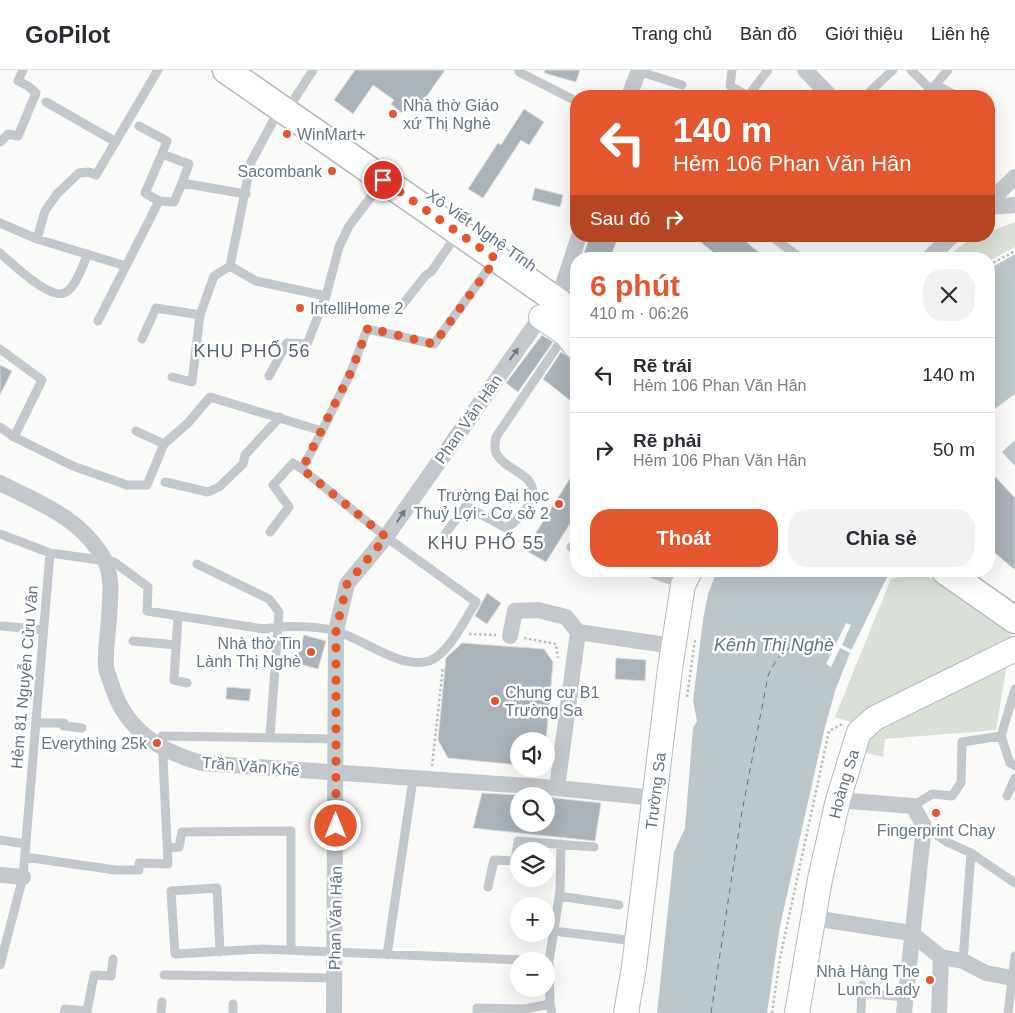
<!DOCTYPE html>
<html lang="vi">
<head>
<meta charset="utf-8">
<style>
  :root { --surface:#fff; --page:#f2f2f3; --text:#2b2b33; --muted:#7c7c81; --line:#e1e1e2; --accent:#e4572e }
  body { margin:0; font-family:Helvetica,sans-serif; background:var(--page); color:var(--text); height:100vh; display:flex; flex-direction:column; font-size:19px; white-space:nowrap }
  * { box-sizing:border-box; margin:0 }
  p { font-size:16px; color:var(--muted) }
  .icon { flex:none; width:28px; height:28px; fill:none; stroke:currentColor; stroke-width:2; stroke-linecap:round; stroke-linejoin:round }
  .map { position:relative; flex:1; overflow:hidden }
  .sheet { position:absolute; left:570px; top:182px; width:425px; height:325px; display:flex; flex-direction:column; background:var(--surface); border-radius:20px; box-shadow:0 5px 20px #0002 }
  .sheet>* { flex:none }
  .guide { position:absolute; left:570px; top:20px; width:425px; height:152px; border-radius:20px; box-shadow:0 5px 20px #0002; background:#e4572e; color:#fff; overflow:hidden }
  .fabs { position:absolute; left:510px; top:662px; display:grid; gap:10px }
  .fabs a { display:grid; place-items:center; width:45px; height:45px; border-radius:50%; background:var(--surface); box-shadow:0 5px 20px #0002; font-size:25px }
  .pin { position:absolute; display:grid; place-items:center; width:42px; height:42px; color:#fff; margin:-21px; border:2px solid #fff; border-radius:50%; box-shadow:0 1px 5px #0007 }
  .me { position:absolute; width:55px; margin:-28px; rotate:0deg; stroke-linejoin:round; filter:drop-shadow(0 0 4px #0008) }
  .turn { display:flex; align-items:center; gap:18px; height:105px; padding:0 20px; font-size:22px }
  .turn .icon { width:65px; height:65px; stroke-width:2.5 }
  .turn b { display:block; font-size:35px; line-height:42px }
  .then { display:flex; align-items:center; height:48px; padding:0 20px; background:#0003; gap:10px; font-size:19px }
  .round { display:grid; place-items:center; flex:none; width:52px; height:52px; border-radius:20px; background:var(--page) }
  .summary { display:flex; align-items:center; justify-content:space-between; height:85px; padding:0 20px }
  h1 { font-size:30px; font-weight:800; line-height:38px; color:var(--accent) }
  .action { display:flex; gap:10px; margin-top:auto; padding:10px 20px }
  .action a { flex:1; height:58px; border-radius:20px; background:var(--accent); color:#fff; font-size:20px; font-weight:800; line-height:58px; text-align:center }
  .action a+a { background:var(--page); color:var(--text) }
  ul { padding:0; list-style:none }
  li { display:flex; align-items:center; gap:15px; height:75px; padding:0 20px; border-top:1px solid var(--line) }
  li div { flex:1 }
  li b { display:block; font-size:19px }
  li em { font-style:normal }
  header { display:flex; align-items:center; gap:30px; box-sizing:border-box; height:70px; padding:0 25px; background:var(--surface); border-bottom:1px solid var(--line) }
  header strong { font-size:24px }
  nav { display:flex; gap:28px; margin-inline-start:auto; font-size:18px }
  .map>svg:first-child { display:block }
  .green { fill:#dadfd7 }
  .water { fill:#bbc7cb }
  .pier { fill:#fafaf8 }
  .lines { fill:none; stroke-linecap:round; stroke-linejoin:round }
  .ferry { stroke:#60757c; stroke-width:1; stroke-dasharray:6 5; stroke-linecap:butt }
  .building { fill:#aab3b9; stroke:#dcdcda }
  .secondary-casing { stroke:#b3babf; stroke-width:26 }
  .primary-casing { stroke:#b5babe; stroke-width:29 }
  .path { stroke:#bbbfc2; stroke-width:2.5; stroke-dasharray:2.5 2.5; stroke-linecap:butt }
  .lane { stroke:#c3c8cc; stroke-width:9 }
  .street { stroke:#c3c8cc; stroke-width:16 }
  .secondary { stroke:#fff; stroke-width:24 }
  .primary { stroke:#fff; stroke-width:26 }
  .oneway { fill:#6a7a87 }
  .route { stroke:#e4572e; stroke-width:9; stroke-dasharray:0 16.2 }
  .poi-dot { fill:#e4572e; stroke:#fff; stroke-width:2 }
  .labels { text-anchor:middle; stroke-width:5; stroke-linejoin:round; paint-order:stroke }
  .poi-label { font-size:16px; fill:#657683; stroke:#fff; text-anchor:end }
  .street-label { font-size:16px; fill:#657683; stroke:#fff }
  .neighbourhood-label { font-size:18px; letter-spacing:1px; fill:#57646e; stroke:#fff }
  .water-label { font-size:18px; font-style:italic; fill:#60757c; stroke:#fff }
</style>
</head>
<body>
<header>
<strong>GoPilot</strong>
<nav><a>Trang chủ</a><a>Bản đồ</a><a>Giới thiệu</a><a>Liên hệ</a></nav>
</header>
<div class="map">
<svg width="1015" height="943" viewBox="0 0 1015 943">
  <rect width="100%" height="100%" fill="#fafaf8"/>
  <!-- green -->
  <path class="green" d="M1015,152v25l-26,14v-2h-44c14,-12 25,-23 44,-23v-4z
    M920,501l95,67 -161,85 -19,-6 56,-138z
    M1008,587l-12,73 -111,9 -2,18 -21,-5 8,-25z"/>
  <!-- water -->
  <path class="water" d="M1015,184v140l-26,19v-144z
    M1015,370v26l-13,-14z
    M717,501h173l-40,82 -15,38 -11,40 -44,195 -13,87h-110l17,-161 11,-24 8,-100 4,-7 -4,-20 10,-81 5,-26z"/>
  <!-- pier -->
  <path class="pier" d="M846,553l5,2 -9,20 10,5 -2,3 -10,-5 -9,19 -5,-3z"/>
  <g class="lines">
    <!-- ferry -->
    <path class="ferry" d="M711,943l30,-196 27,-141c11,-29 38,-43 68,-32"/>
  </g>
  <!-- building -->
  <path class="building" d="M355,0h90l-30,43 -9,-6 -4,6 -11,-9 3,-4 -21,-15 -20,29 -19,-14z
    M545,0h35l-4,12 -32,-9z
    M524,39l20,13 -15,23 -8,-5 -38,58 -15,-9 30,-46 3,2z
    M535,118l28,7 -3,12 -28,-7z
    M590,166h18l8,6 -6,17h-28z
    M693,166h46l28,23h-45z
    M542,265l11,7 -35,50 -12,-9z
    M561,282l15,11v42l-33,-26z
    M0,295l12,6 -12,24z
    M576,399v45l-30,48 -21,-12z
    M989,400l26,28v72l-26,-22z
    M487,523l14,10 -14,21 -12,-8z
    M304,565l22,6 -8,28 -22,-6z
    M462,573l82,6 9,13 -7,79h-27v24l-71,-7 -10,-18 8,-82z
    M616,588l30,2 -1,21 -30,-2z
    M227,617l24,2 -2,12 -23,-2z
    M482,723l37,2v29h27v-27l55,6 -6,38 -122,-13z"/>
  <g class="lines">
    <!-- secondary casing -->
    <g class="secondary-casing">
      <g id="secondary">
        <path d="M541,247l25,17 10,13"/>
        <path id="s1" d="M626,943l8,-46 36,-298 13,-84 7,-14"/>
        <path id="s2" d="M797,943l23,-134 18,-79 21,-68 16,-14 140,-69"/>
      </g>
    </g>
    <!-- primary casing -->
    <g class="primary-casing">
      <path id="primary" d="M226,0l350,244
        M945,501l70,49"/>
    </g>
    <!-- path -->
    <path class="path" d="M989,195l26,-14
      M469,564l27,1
      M524,568l32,6 2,14
      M687,627l8,-57
      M432,696l11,-99
      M772,943l8,-55 49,-227 13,-7"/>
    <!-- lane -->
    <path class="lane" d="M519,0v2l57,29
      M732,0l-2,16 18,10
      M911,0l20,20 17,-20
      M638,1l44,14
      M936,15l21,11
      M748,26l20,-26
      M865,26l28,-26
      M295,28l18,-28
      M46,32l70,40
      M139,56l28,15 -5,13
      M0,72l8,-8 10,2 18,-43 -8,-7 -10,-5 5,-11
      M182,113l-8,19 -15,-1 -14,-8 17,-39 27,10 -7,19 64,11
      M0,153l37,16
      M771,166l31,23
      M0,183c11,10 49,46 64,40 12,-5 18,-27 24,-39
      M126,196l-89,-27 8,-28 12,-17 22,-21 10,-1 7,3 62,-105
      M230,196l26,15 70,15 13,-49 10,-21 34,-45
      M399,239l27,-34 5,-3 27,-39
      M98,251l61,-120
      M142,269l14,-31 44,7
      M0,279l42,31 -28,57
      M269,306l18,-33 20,1 19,-48
      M172,307l20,5 8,-67 14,-39 16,-10 21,-104 28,-52
      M0,357l14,10 59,29 54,19h20l17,-41 24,-21 22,-26 112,34 29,-59 16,-43 67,15 60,-83
      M136,361l28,13
      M165,412l43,10 11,-5 24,-23 2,-9 35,-38
      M270,462l19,-25 -16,-22 20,-22 9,6
      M0,464l50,19 -27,324 -23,88
      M445,464l21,-28 40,22c9,-5 20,-17 24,-26 13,-28 -24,-29 -34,-49 -2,-5 -1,-10 0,-16l69,-102
      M571,477l5,2
      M50,483l64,9 34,25 -1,24 117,18c20,-4 53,-3 72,2 27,8 65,39 93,30 19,-6 37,-43 47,-59l-90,-65 -84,-68 20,-38
      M197,494l72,35 10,13 -9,125
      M646,501l37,14
      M178,546l-4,64 13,3
      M2,556l41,4
      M133,571l43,4
      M1015,619l-14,47 9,27 5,3
      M36,653h28v3l18,2
      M1007,726l8,-18
      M913,736l19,-12 20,2 9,-13 1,-41 39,-6
      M924,756l23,16 24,11 44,30
      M0,770l26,4
      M168,778l11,-1 3,-15 109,-1v119
      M25,787l90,13h24v-7l29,1 -6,-128 174,3
      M488,817l6,-27 21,1 3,-20 76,6
      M559,826l60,9
      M554,861l81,10
      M220,882l-3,-64 -46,3 4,63 87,-5 282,12
      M387,885l26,-176
      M963,891l8,-108
      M164,905l171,3
      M862,923l43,4
      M550,934l-1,-43 11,-70 1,-47
      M64,943l1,-4 22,2 7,-36 17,1 2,-17
      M161,943l1,-11
      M233,943v-9
      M477,943v-5l48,1 25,-5 2,9
      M861,943l1,-28
      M1008,943l7,-57"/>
    <!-- street -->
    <path class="street" d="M805,0l25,26
      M629,26l10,-26
      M989,132l26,-25
      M989,137l26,-2
      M928,189l24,-23
      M0,413c40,20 83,36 105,78 8,16 5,39 4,57 -1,16 -4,33 -3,49 1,7 5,15 7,22 14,42 48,63 89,74l355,25 97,10
      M510,566l5,-25 23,-1 28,7 12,15
      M557,718l21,-156 95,14
      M838,730l75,6 11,20 -20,187
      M0,805l23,2
      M813,848l98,15 30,24 22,4 23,12 26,5
      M334,943l2,-382 11,-47 39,-47 177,-252 16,-49
      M939,943l2,-56"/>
    <!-- secondary -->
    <use href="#secondary" class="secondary"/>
    <!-- primary -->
    <use href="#primary" class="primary"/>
  </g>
  <!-- one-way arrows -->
  <defs><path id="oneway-solid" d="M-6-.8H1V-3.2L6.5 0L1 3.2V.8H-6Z" transform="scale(1.25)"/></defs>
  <g class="oneway">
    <use href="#oneway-solid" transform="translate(514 284) rotate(-54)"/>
    <use href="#oneway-solid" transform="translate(401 446) rotate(-56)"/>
  </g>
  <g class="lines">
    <!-- route -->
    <path class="route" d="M336,756v-195l11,-47 39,-47 -84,-68 49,-97 17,-44 66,16 62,-85 -113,-79"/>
  </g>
  <!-- markers -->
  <g class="poi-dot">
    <circle cx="393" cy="44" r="5"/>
    <circle cx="287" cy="64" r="5"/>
    <circle cx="332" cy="101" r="5"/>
    <circle cx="300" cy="238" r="5"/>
    <circle cx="559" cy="434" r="5"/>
    <circle cx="311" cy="582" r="5"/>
    <circle cx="495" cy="631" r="5"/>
    <circle cx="157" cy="673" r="5"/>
    <circle cx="936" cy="743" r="5"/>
    <circle cx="930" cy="910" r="5"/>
  </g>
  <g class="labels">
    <!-- poi labels -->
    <g class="poi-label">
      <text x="403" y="41" text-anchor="start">Nhà thờ Giáo<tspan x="403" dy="18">xứ Thị Nghè</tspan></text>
      <text x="297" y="70" text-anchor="start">WinMart+</text>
      <text x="322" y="107">Sacombank</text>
      <text x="310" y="244" text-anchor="start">IntelliHome 2</text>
      <text x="549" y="431">Trường Đại học<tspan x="549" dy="18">Thuỷ Lợi - Cơ sở 2</tspan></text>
      <text x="301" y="579">Nhà thờ Tin<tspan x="301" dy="18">Lành Thị Nghè</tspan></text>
      <text x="505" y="628" text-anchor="start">Chung cư B1<tspan x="505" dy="18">Trường Sa</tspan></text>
      <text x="147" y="679">Everything 25k</text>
      <text x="936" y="766" text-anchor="middle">Fingerprint Chay</text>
      <text x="920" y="907">Nhà Hàng The<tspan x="920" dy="18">Lunch Lady</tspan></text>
    </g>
    <!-- street labels -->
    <g class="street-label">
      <text transform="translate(482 160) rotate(35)" y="6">Xô Viết Nghệ Tĩnh</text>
      <text transform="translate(468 349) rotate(-55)" y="6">Phan Văn Hân</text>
      <text transform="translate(24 607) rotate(-85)" y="6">Hẻm 81 Nguyễn Cửu Vân</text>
      <text transform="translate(251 696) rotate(5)" y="6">Trần Văn Khê</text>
      <text dy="6" stroke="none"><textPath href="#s2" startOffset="234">Hoàng Sa</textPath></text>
      <text dy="6" stroke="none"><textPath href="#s1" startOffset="224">Trường Sa</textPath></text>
      <text transform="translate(335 848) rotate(-89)" y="6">Phan Văn Hân</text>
    </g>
    <!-- neighbourhood labels -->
    <g class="neighbourhood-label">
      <text x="252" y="287">KHU PHỐ 56</text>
      <text x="486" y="479">KHU PHỐ 55</text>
    </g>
    <!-- water labels -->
    <g class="water-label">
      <text x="774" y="581">Kênh Thị Nghè</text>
    </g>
  </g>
</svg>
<div class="fabs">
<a><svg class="icon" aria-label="sound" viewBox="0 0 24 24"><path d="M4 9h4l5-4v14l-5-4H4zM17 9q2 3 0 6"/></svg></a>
<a><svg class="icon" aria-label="search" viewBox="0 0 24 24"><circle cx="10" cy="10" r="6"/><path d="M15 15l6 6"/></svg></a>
<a><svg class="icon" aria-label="layers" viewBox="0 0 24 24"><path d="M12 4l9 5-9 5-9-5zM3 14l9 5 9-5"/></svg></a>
<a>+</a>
<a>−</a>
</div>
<div class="pin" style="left:383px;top:110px;background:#d93025"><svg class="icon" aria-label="arrive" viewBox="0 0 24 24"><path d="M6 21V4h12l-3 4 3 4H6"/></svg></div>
<svg class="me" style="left:336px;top:756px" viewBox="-20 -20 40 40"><circle r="17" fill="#e4572e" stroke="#fff" stroke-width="3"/><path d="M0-11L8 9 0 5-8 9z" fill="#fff"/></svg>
<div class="guide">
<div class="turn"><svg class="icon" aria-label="left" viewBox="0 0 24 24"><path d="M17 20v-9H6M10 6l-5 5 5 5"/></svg><div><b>140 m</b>Hẻm 106 Phan Văn Hân</div></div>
<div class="then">Sau đó<svg class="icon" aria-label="right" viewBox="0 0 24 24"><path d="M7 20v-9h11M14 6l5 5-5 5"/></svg></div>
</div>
<section class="sheet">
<div class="summary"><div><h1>6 phút</h1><p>410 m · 06:26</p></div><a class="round"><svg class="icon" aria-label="close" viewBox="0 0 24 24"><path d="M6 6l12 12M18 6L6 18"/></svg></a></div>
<ul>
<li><svg class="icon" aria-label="left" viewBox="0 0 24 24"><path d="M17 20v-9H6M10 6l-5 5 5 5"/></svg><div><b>Rẽ trái</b><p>Hẻm 106 Phan Văn Hân</p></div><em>140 m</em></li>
<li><svg class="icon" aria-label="right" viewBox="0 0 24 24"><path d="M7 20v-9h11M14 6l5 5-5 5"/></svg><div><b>Rẽ phải</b><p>Hẻm 106 Phan Văn Hân</p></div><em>50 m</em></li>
</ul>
<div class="action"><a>Thoát</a><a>Chia sẻ</a></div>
</section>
</div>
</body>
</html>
